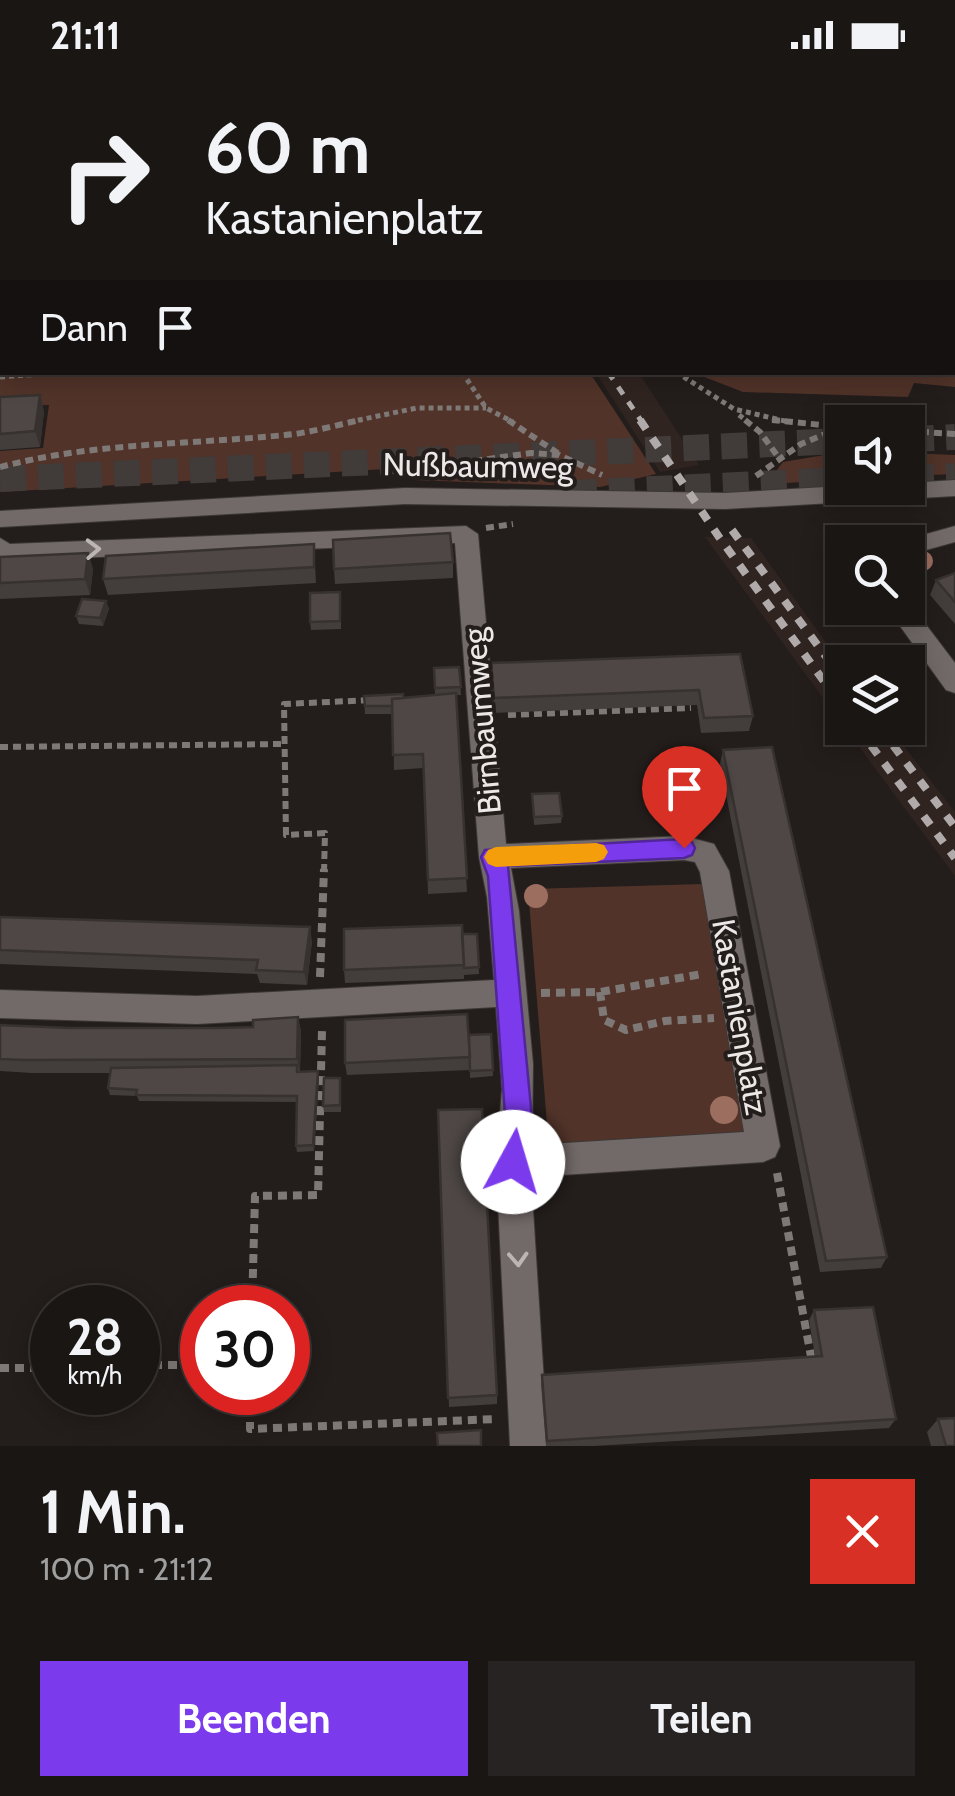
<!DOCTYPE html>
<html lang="de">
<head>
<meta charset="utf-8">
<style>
  :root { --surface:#1a1614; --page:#272322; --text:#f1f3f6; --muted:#9f9fa0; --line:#383534; --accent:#7c3aed }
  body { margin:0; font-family:Cabin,sans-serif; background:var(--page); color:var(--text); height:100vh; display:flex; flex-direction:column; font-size:38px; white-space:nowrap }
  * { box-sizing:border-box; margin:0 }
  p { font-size:32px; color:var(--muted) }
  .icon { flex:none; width:55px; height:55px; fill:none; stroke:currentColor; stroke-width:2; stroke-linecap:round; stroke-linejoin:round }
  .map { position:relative; height:1376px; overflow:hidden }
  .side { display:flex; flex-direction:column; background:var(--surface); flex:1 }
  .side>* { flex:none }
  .top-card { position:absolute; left:0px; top:0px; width:955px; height:305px; box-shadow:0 5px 25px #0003,0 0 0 2px var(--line); background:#1a1614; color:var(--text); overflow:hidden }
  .buttons { position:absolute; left:825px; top:335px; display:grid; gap:20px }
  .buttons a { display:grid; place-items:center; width:100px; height:100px; border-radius:0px; background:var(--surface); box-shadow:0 5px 25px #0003,0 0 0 2px var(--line); font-size:50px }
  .speed { position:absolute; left:30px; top:1215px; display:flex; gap:20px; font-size:50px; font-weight:700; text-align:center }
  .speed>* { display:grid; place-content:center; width:130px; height:130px; border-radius:50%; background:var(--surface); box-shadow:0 5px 25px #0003,0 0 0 2px var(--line); line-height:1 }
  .speed small { font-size:25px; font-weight:400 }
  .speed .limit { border:15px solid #d22; background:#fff; color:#111 }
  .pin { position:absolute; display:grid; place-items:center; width:85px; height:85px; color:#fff; margin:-102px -42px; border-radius:50% 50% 50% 0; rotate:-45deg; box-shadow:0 0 10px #0007 }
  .pin .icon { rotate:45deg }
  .me { position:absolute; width:110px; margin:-55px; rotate:6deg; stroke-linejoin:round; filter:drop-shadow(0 0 8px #0008) }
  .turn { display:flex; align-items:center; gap:35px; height:210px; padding:0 40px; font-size:45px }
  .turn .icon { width:130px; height:130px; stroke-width:2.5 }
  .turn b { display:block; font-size:70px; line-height:85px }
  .then { display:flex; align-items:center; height:95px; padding:0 40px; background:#0003; gap:20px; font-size:38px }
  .round { display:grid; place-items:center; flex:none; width:105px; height:105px; border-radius:0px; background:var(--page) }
  .summary { display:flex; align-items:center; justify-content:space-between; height:170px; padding:0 40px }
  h1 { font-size:60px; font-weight:800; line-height:75px }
  .primary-button { display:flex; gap:20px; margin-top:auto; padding:20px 40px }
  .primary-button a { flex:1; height:115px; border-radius:0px; background:var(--accent); color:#fff; font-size:40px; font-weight:800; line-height:115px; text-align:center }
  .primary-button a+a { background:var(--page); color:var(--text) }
  .status { display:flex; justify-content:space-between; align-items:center; height:70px; padding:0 50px; background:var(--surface); direction:ltr }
  .status svg { height:28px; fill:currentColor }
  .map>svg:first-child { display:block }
  .built { fill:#302420 }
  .green { fill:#513329 }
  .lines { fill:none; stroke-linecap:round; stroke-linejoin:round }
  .trunk-tunnel { stroke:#413b3a; stroke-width:26; stroke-dasharray:26 12; stroke-linecap:butt }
  .service-casing { stroke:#3d3838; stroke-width:2 }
  .minor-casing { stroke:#3d3838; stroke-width:2 }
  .tertiary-casing { stroke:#3d3838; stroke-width:2 }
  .path-far2 { stroke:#7e7977; stroke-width:5; stroke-dasharray:5 4; stroke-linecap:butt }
  .path-far1 { stroke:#7e7977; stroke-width:6; stroke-dasharray:8 5; stroke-linecap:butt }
  .path { stroke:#7e7977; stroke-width:8; stroke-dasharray:9 6; stroke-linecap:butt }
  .service { fill:#726a68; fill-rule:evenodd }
  .minor { fill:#726a68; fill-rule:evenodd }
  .tertiary { fill:#726a68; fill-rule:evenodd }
  .rail-far1 { stroke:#b0abaa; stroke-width:5; stroke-dasharray:9 9; stroke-linecap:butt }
  .rail { stroke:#b0abaa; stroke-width:8; stroke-dasharray:11 11; stroke-linecap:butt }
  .tree { fill:#9c6e5f }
  .wall { fill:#433d3b }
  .shaded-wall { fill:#373230 }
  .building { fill:#4e4745; stroke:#373230; stroke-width:2.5 }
  .oneway { stroke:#bbb6b4 }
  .route { fill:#7c3aed; stroke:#51269a; stroke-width:2.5 }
  .slow { fill:#f59e0b }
  .labels { text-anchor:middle; stroke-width:8; stroke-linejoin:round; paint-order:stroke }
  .street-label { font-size:32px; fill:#ece8e7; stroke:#231d1b }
</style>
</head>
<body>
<div class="status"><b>21:11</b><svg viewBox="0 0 49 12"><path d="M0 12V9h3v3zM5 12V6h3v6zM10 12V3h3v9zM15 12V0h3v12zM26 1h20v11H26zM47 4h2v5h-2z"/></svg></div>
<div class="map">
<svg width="955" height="1376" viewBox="0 0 955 1376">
  <rect width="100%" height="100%" fill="#231d1b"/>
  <!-- built -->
  <path class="built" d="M596,303h43l60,92 -39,7z
    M705,467l46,1 91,127v59z
    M845,658h45l65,84v64z"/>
  <!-- green -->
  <path class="green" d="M0,0l435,2h-433v300l588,1 66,101 -56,13 -187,-7 -10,-12 -403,24v-41l43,-3 6,-43 -49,2z
    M496,0h459v317l-41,-4 -6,14 -165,-5 -49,-19 258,-1v-300z
    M842,382v28l-76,4 17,-22z
    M908,383l47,2v19l-47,2z
    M703,814l47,254 -201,11 -21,-260z"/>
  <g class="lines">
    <!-- trunk-tunnel -->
    <path class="trunk-tunnel" d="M908,369l47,-2
      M908,408l47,-2
      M0,409l842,-38
      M571,423l271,-13"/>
    <!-- service casing -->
    <g class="service-casing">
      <path id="service" d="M0,113h2v8h-2z"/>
    </g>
    <!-- minor casing -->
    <g class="minor-casing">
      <path id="minor" d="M466,456l12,8 28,310 178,-8 30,8 15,27 51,275 -5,11 -12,5 -232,15 17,269h-38l-14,-284 6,-73 -6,-82 -299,17 -197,-6v-28l197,6 297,-16 -7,-83 -8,-40 -24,-314 -455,18v-23l10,6zM684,790l11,2 5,10 44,260 -212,13 1,-81 -14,-153 -8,-43z
        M955,456v16l-47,13v-13h-10z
        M908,531l47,62v30l-9,-3 -59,-82h21z"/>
    </g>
    <!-- tertiary casing -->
    <g class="tertiary-casing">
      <path id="tertiary" d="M955,410v16l-230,13 -320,-5 -405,23v-16l405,-23 320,5 117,-7 66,2v-5z"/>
    </g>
    <!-- path-far2 -->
    <path class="path-far2" d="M905,0l13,2
      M801,2l7,-2
      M462,302l24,36 27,14
      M676,302l58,37 55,13
      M0,307l68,-5
      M739,345l9,7
      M349,352l68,-14h69"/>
    <!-- path-far1 -->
    <path class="path-far1" d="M508,350l51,34
      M745,350l15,12 19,26
      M772,350l70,7
      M908,361l47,3
      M0,397c96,-25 187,-22 285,-32 25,-2 51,-10 76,-15
      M410,400l121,-17 28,2 43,20
      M756,406l45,-32 39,-16
      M486,458l27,-4
      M508,645l183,-7
      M0,677l284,-3
      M324,802l1,-39 -39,2 -2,-131 89,-4"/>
    <!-- path -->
    <path class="path" d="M320,907l4,-108
      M600,922l4,28 22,10 39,-9 49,-3
      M541,923l59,-1 102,-18
      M777,1103l35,189
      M252,1238l3,-112 63,-1 4,-164
      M138,1295h64
      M0,1298h52
      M250,1322v37l247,-10"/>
    <!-- service -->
    <use href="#service" class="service"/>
    <!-- minor -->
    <use href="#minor" class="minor"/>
    <!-- tertiary -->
    <use href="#tertiary" class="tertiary"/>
    <!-- rail-far1 -->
    <path class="rail-far1" d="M608,302l34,50"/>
    <!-- rail -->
    <path class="rail" d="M640,350l79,117 123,169
      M732,460l110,148
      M858,658l97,130
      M880,658l75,99"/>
  </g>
  <!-- trees -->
  <g class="tree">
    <circle cx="923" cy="491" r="10"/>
    <circle cx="536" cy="826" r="12"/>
    <circle cx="724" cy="1040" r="14"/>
  </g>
  <!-- wall -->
  <path class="wall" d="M30,0h19v2h-18z
    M76,0h17v2h-17z
    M121,0h21v2h-18v-2z
    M396,0h21v2h-21z
    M0,327l44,14 -4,36 -40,3z
    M314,474l2,39 -208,12 -5,-16z
    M88,483l5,16 -3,26 -90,4v-42z
    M453,492v16l-118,6 -1,-15z
    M955,503v51l-25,-29 6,-15z
    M341,530v29l-30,1 -1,-8z
    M106,531l3,8 -6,17 -24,-2 -3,-8z
    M740,584l13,62 -4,15 -48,2 -4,-28 -204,8 -2,-50z
    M459,597l2,28h-5l11,197 -39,2 -4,-126 -30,2 -1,-56h-28l-1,-18 39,2 32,-3 -1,-27z
    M723,680l164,507 -6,11 -61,4 -100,-508z
    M690,718l17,21 -2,8 -13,1 -4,-23z
    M532,724l30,22 -1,7 -27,2z
    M0,847l312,24 -5,44 -47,-2 -3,-9 -257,-10z
    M477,864l2,40 -15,1v4l-119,4 -1,-13z
    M298,947l3,14 -1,40 19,7 -5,73 -17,1 -1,-6 1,-44 -158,-1 -2,-5 -27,-1 -2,-7 2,-15h-78l-32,-2v-46l69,3h147l37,-1z
    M491,964l2,42 -23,2v-8l-123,5 -2,-12z
    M341,1014v28h-17l-1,-6z
    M438,1040l59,285v9l-48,3z
    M814,1240l82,109 -7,9 -295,18h-48l-5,-62 1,-9 273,-19 -6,-36z
    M938,1349l17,27h-24l-4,-14z"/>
  <!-- shaded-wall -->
  <path class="shaded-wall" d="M40,325l4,16 -4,36 -5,-16z
    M88,483l5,16 -3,26 -5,-16z
    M106,531l3,8 -6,17 -3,-8z
    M310,857l2,14 -5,44 -3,-13z
    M298,947l3,14 -1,40 -3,-12z
    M318,1001l1,7 -5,73 -1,-6z"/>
  <!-- building -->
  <path class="building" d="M40,325l-5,36 -35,3v-37z
    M450,463l3,29 -119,7 -1,-29z
    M314,474v23l-211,12 3,-23z
    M88,483l-3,26 -85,4v-26z
    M955,503v29l-19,-22z
    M340,522v29l-30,1v-29z
    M82,529l24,2 -6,17 -24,-2z
    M740,584l13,62 -49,2 -5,-28 -205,8 -3,-35z
    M459,597l2,20 -26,1 -1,-20z
    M456,623l11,185 -39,2 -5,-126 -30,1 -1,-56z
    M403,624v4l-11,1v7h-27l-1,-10z
    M772,677l115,510 -61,4 -103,-511z
    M704,717l3,22 -14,1 -3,-22z
    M559,723l3,23 -28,1 -2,-23z
    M0,847l310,10 -6,45 -48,-2 2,-10 -258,-10z
    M462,855l2,40 -120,5v-41z
    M462,864h15l2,33 -15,1z
    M467,944l3,43 -125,6v-43z
    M298,947l-1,42 -272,1 -25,-1v-34l69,3h147l37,-1v-7z
    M491,964l2,36 -23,1 -1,-36z
    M297,995v7l21,-1 -5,74 -17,1 1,-50 -161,-1 1,-5 -29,-2 3,-20z
    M324,1008h16v27l-17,1z
    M482,1039l15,286 -49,3 -10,-288z
    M873,1237l23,112 -349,22 -5,-66 280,-19 -8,-46z
    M955,1348v28h-9l-8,-27z
    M481,1360v16h-43l-1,-13z"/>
  <!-- one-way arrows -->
  <defs><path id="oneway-chevron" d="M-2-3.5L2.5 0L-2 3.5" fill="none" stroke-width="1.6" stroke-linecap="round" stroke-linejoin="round" transform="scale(2.5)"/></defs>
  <g class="oneway">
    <use href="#oneway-chevron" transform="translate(93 479) rotate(-2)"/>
    <use href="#oneway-chevron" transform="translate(518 1189) rotate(87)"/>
  </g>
  <!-- route -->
  <path class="route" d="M684,769l8,3 3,6 -3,7 -8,3 -176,8 25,263 -10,42 -10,4 -9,-4 -4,-9 6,-33 -18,-253 -7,-19 4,-7z"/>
  <!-- slow -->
  <path class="slow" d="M596,773l8,2 4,7 -4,7 -8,3 -100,5 -8,-3 -4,-7 4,-7 8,-3z"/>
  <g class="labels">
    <!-- street labels -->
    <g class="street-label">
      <text transform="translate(478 396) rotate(1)" y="11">Nußbaumweg</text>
      <text transform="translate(482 651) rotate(-95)" y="11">Birnbaumweg</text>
      <text transform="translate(740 947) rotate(80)" y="11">Kastanienplatz</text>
    </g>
  </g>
</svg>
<div class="buttons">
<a><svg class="icon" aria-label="sound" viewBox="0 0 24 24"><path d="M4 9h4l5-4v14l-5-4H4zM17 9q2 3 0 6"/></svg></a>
<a><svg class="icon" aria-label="search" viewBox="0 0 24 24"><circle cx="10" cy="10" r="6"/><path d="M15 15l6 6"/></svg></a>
<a><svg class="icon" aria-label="layers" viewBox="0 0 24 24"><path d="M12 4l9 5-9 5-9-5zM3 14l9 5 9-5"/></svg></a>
</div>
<div class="speed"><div>28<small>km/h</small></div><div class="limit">30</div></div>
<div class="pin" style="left:684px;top:778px;background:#d93025"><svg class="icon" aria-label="arrive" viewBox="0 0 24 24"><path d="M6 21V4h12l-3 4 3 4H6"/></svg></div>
<svg class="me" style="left:513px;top:1092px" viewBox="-20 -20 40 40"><circle r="19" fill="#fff"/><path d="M0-13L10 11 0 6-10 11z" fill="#7c3aed"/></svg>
<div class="top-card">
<div class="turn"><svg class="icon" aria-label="right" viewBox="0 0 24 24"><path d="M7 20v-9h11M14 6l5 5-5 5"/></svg><div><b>60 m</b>Kastanienplatz</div></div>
<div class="then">Dann<svg class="icon" aria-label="arrive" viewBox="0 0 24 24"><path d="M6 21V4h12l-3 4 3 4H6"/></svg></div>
</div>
</div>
<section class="side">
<div class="summary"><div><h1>1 Min.</h1><p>100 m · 21:12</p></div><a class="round" style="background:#d93025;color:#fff"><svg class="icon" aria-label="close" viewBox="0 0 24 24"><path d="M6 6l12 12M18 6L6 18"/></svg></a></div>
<div class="primary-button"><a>Beenden</a><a>Teilen</a></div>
</section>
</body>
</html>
